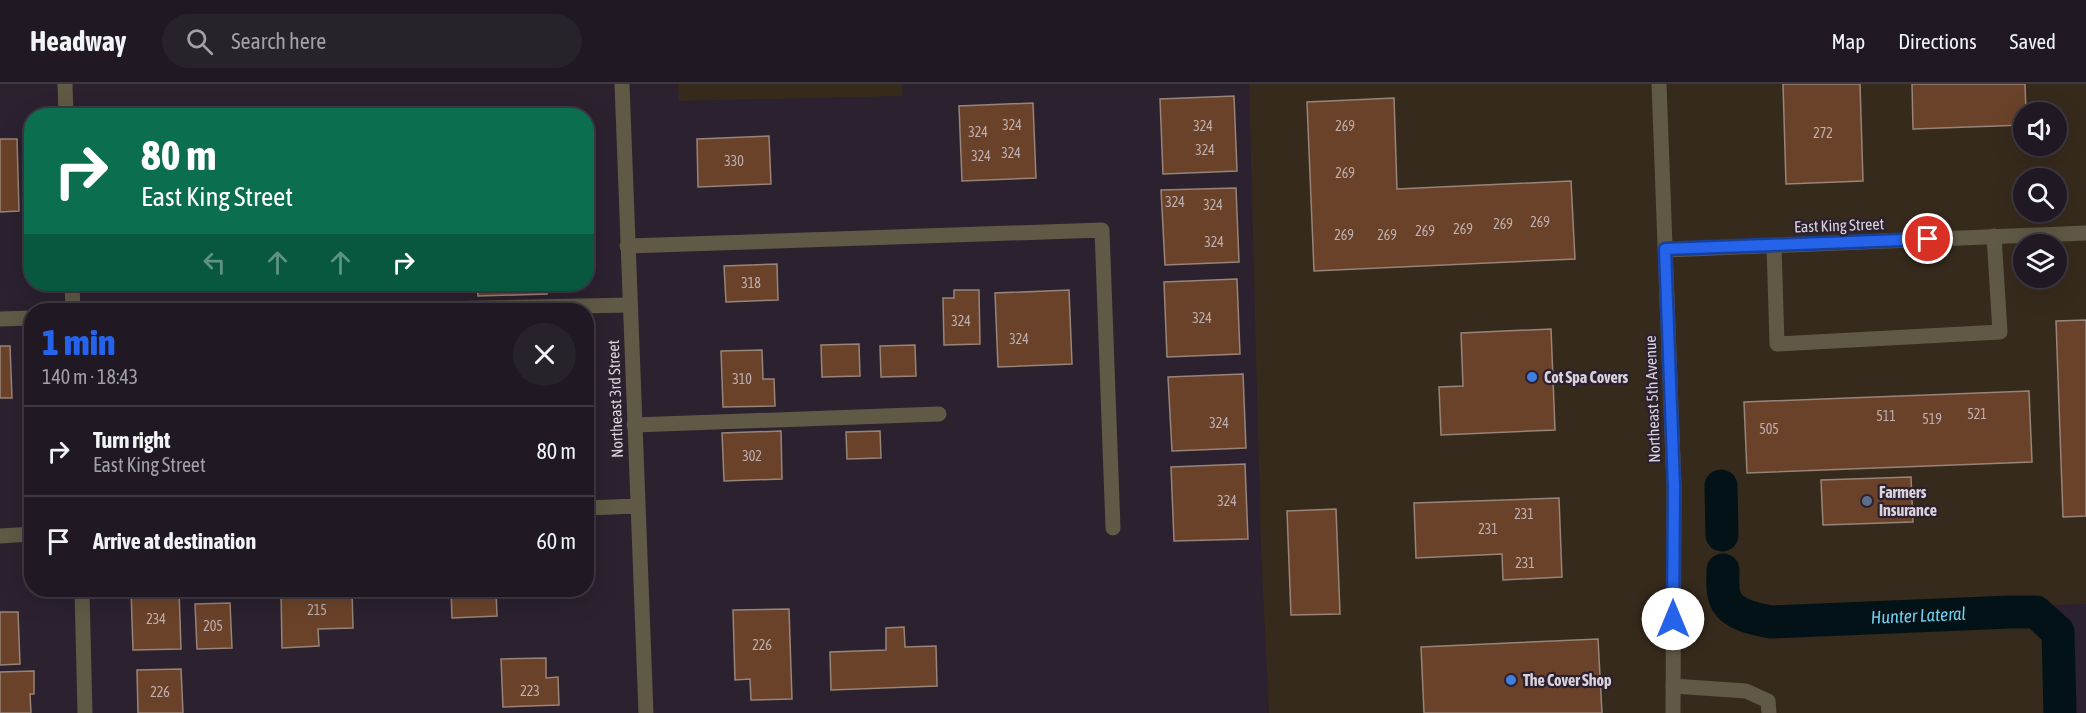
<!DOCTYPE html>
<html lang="en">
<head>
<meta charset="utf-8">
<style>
  :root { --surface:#201923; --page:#28222b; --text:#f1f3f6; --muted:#a2a0a6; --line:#3d3841; --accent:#2563eb }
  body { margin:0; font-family:"Asap Condensed",sans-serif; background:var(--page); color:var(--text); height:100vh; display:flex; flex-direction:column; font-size:22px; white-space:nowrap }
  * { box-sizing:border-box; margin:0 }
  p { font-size:20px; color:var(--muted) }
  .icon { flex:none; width:33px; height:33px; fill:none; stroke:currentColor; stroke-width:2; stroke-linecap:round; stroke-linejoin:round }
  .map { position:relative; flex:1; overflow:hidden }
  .details { position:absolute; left:24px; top:219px; width:570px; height:294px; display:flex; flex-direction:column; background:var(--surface); border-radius:24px; box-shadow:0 6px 24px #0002,0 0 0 2px var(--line) }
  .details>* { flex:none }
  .banner { position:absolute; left:24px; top:24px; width:570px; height:183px; border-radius:24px; box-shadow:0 6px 24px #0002,0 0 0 2px var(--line); background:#0b6e4f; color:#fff; overflow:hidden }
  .fabs { position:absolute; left:2013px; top:18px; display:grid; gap:12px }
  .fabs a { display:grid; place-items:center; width:54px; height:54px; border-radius:50%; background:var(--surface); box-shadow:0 6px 24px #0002,0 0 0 2px var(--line); font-size:30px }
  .pin { position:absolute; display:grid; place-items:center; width:51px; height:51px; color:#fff; margin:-26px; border:3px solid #fff; border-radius:50%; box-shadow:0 2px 6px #0007 }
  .me { position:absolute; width:66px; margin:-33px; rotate:0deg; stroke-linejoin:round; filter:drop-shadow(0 0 4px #0008) }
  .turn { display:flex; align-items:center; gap:21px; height:126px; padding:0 18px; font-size:27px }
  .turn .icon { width:78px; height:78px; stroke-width:2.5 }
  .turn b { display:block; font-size:42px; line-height:51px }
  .lanes { display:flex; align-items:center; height:57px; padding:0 18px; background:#0003; justify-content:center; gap:30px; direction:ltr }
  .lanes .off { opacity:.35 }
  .round { display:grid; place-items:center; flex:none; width:63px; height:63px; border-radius:32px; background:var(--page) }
  .head { display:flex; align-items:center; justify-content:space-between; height:102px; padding:0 18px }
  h1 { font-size:36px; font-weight:800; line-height:45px; color:var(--accent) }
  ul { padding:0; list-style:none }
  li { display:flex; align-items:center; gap:18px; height:90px; padding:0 18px; border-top:2px solid var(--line) }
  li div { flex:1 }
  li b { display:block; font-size:22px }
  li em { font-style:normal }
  header { display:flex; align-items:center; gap:36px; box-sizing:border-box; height:84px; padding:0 30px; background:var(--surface); border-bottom:2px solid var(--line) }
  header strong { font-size:28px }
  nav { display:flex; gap:33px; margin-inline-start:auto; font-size:21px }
  .search { width:420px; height:54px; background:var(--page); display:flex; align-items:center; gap:15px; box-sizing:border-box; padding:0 21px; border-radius:33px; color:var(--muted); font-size:22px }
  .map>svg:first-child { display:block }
  .commercial { fill:#362a1c; fill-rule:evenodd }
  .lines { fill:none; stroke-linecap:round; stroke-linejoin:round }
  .canal { stroke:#021217; stroke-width:33 }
  .building { fill:#6a4229; stroke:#988478; stroke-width:1.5 }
  .service { stroke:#5f5946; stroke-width:15 }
  .minor { stroke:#5f5946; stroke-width:15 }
  .route-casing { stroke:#184099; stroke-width:15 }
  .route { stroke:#2563eb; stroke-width:10 }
  .shop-dot { fill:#3f7fe0; stroke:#2b212f; stroke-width:2 }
  .service-dot { fill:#5c6f8a; stroke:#2b212f; stroke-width:2 }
  .labels { text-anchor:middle; stroke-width:4.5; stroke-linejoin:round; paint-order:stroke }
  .number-label { font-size:14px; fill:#beafaf }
  .street-label { font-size:16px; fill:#dad3dc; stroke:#2b212f }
  .poi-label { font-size:16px; font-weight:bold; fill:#dad3dc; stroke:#2b212f; text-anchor:start }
  .water-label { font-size:18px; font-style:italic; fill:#74cfed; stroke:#2b212f }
</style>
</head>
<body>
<header>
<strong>Headway</strong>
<div class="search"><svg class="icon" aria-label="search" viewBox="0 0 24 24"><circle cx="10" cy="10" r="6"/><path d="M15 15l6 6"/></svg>Search here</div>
<nav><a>Map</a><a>Directions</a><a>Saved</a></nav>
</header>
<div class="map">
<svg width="2086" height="629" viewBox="0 0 2086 629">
  <rect width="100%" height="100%" fill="#2b212f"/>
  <!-- commercial -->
  <path class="commercial" d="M678,0h224l1,12 -224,5z
    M1249,0h837v520l-34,1 3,108h-786l-8,-162zM2024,28h32v34h-32zM2024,94h32v34h-32zM2024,160h32v34h-32z"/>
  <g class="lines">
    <!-- canal -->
    <g class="canal">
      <path d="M1721,402l1,49"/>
      <path id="s1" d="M1723,486c0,7 -1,17 1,24 3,20 30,25 47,28l239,-10h26l22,20 2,81"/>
    </g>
  </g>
  <!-- building -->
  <path class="building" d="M1783,0h77l3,97 -77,3z
    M1912,0h113l1,28h-2v13l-111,4z
    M1234,12l3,75 -74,3 -3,-75z
    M1394,14l3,91 174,-8 4,78 -261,12 -7,-169z
    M1033,19l3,75 -74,3 -3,-75z
    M769,52l2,48 -73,3 -1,-48z
    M0,55h17l2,72 -19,1z
    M1236,104l3,74 -74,3 -4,-75z
    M777,180l1,36 -52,2 -2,-36z
    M1237,195l3,75 -73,3 -3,-75z
    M477,200h70v10l-69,2z
    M954,206h25l1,54 -36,1 -1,-47h11z
    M1069,206l3,74 -74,3 -3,-74z
    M2086,236v196l-23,1 -7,-196z
    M1551,245l4,101 -114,5 -2,-48 24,-1 -2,-53z
    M859,260l1,32 -38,1 -1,-32z
    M915,261l1,31 -35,1 -1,-31z
    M0,262h10l2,52h-12z
    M762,266l1,29h11l1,27 -52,1 -2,-56z
    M1243,290l3,74 -74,3 -4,-74z
    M2029,307l3,71 -285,11 -3,-71z
    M781,347l1,48 -58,2 -2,-48z
    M880,347l1,27 -34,1 -1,-27z
    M1245,380l3,75 -74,2 -3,-74z
    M1911,393l2,45 -90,3 -2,-45z
    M1559,414l3,79 -59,3 -1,-26 -86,4 -2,-55z
    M1336,425l4,105 -49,1 -4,-104z
    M131,506h48l2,59 -48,1z
    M352,506l1,38 -35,1 1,17 -37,2 -1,-56z
    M451,506h45l1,26 -45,2z
    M514,506h42v2l-42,1z
    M230,519l2,45 -35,1 -2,-45z
    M789,525l3,90 -41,1 -1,-21 -15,1 -2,-70z
    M0,528h18l2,52 -20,1z
    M904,543l1,20 31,-1 1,40 -106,4 -1,-38 56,-2v-22z
    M1598,555l4,74h-178l-3,-66z
    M546,574v20l12,-1 1,28 -56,2 -2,-48z
    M181,585l2,44h-45l-1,-43z
    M34,587v23h-4l1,19h-31v-41z"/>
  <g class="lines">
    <!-- service -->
    <path class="service" d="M1774,161l3,99 223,-12 -6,-96
      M627,162l475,-16 11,298
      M390,226l240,-5
      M0,235l32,-1
      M634,341l305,-11
      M1673,602l73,5 22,10 1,12"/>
    <!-- minor -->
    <path class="minor" d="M65,0l1,32
      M622,0l24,629
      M1659,0l15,403 -1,226
      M1665,166l421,-17
      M72,200l1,26
      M586,424l51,-2
      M0,452l32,-2
      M82,506l3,123"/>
  </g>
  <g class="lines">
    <!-- route casing -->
    <g class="route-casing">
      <path id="route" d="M1673,535l1,-132 -9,-238 263,-10"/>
    </g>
    <!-- route -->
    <use href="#route" class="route"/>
  </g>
  <!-- markers -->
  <g class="shop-dot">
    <circle cx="1532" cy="293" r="6"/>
    <circle cx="1511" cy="596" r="6"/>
  </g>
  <circle class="service-dot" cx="1867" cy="417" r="6"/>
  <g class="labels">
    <!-- number labels -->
    <g class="number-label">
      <text x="1012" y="46">324</text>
      <text x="1203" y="47">324</text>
      <text x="1345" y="47">269</text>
      <text x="978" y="53">324</text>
      <text x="1823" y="54">272</text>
      <text x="1205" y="71">324</text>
      <text x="1011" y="74">324</text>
      <text x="981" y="77">324</text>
      <text x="734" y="82">330</text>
      <text x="1345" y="94">269</text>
      <text x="1175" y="123">324</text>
      <text x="1213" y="126">324</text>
      <text x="1540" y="143">269</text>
      <text x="1503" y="145">269</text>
      <text x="1463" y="150">269</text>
      <text x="1425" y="152">269</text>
      <text x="1344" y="156">269</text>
      <text x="1387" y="156">269</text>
      <text x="1214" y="163">324</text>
      <text x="751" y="204">318</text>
      <text x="1202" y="239">324</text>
      <text x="961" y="242">324</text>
      <text x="1019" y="260">324</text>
      <text x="742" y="300">310</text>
      <text x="1977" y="335">521</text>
      <text x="1886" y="337">511</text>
      <text x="1932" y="340">519</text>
      <text x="1219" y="344">324</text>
      <text x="1769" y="350">505</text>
      <text x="752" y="377">302</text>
      <text x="1227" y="422">324</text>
      <text x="1524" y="435">231</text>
      <text x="1488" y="450">231</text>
      <text x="1525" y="484">231</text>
      <text x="317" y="531">215</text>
      <text x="156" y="540">234</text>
      <text x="213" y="547">205</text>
      <text x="762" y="566">226</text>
      <text x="530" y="612">223</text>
      <text x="160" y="613">226</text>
    </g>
    <!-- street labels -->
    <g class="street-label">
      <text transform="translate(1839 141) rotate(-2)" y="6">East King Street</text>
      <text transform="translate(615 315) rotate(-92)" y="6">Northeast 3rd Street</text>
      <text transform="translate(1652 315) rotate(-92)" y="6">Northeast 5th Avenue</text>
    </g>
    <!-- poi labels -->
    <g class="poi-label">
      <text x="1544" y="299">Cot Spa Covers</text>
      <text x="1879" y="414">Farmers<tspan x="1879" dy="18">Insurance</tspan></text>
      <text x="1523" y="602">The Cover Shop</text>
    </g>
    <!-- water labels -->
    <g class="water-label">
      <text dy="6" stroke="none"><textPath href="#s1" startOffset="230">Hunter Lateral</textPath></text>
    </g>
  </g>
</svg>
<div class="fabs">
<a><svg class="icon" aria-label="sound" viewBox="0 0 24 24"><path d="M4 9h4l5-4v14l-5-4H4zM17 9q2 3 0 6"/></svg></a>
<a><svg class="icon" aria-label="search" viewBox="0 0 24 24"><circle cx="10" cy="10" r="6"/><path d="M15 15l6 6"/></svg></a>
<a><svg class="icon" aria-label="layers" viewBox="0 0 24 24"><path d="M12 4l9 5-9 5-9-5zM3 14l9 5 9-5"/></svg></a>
</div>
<div class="pin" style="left:1928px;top:155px;background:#d93025"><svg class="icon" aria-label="arrive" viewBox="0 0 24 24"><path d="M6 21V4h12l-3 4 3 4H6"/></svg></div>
<svg class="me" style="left:1673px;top:535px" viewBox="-20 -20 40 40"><circle r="19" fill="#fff"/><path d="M0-13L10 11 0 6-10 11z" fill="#2563eb"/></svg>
<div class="banner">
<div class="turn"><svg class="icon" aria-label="right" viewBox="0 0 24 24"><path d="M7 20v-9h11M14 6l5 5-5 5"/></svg><div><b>80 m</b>East King Street</div></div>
<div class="lanes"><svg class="icon off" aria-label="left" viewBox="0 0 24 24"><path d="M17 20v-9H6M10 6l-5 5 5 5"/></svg><svg class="icon off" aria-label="ahead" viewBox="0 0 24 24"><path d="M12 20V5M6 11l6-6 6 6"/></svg><svg class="icon off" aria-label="ahead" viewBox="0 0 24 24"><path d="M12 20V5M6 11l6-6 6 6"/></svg><svg class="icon" aria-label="right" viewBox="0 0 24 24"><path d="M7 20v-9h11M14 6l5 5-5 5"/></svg></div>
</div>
<section class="details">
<div class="head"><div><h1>1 min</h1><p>140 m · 18:43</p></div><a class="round"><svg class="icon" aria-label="close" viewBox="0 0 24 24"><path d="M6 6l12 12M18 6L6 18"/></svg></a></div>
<ul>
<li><svg class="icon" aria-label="right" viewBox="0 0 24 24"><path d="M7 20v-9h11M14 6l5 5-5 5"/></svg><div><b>Turn right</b><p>East King Street</p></div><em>80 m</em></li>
<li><svg class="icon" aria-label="arrive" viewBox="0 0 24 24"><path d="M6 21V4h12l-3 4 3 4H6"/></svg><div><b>Arrive at destination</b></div><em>60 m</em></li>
</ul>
</section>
</div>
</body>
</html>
